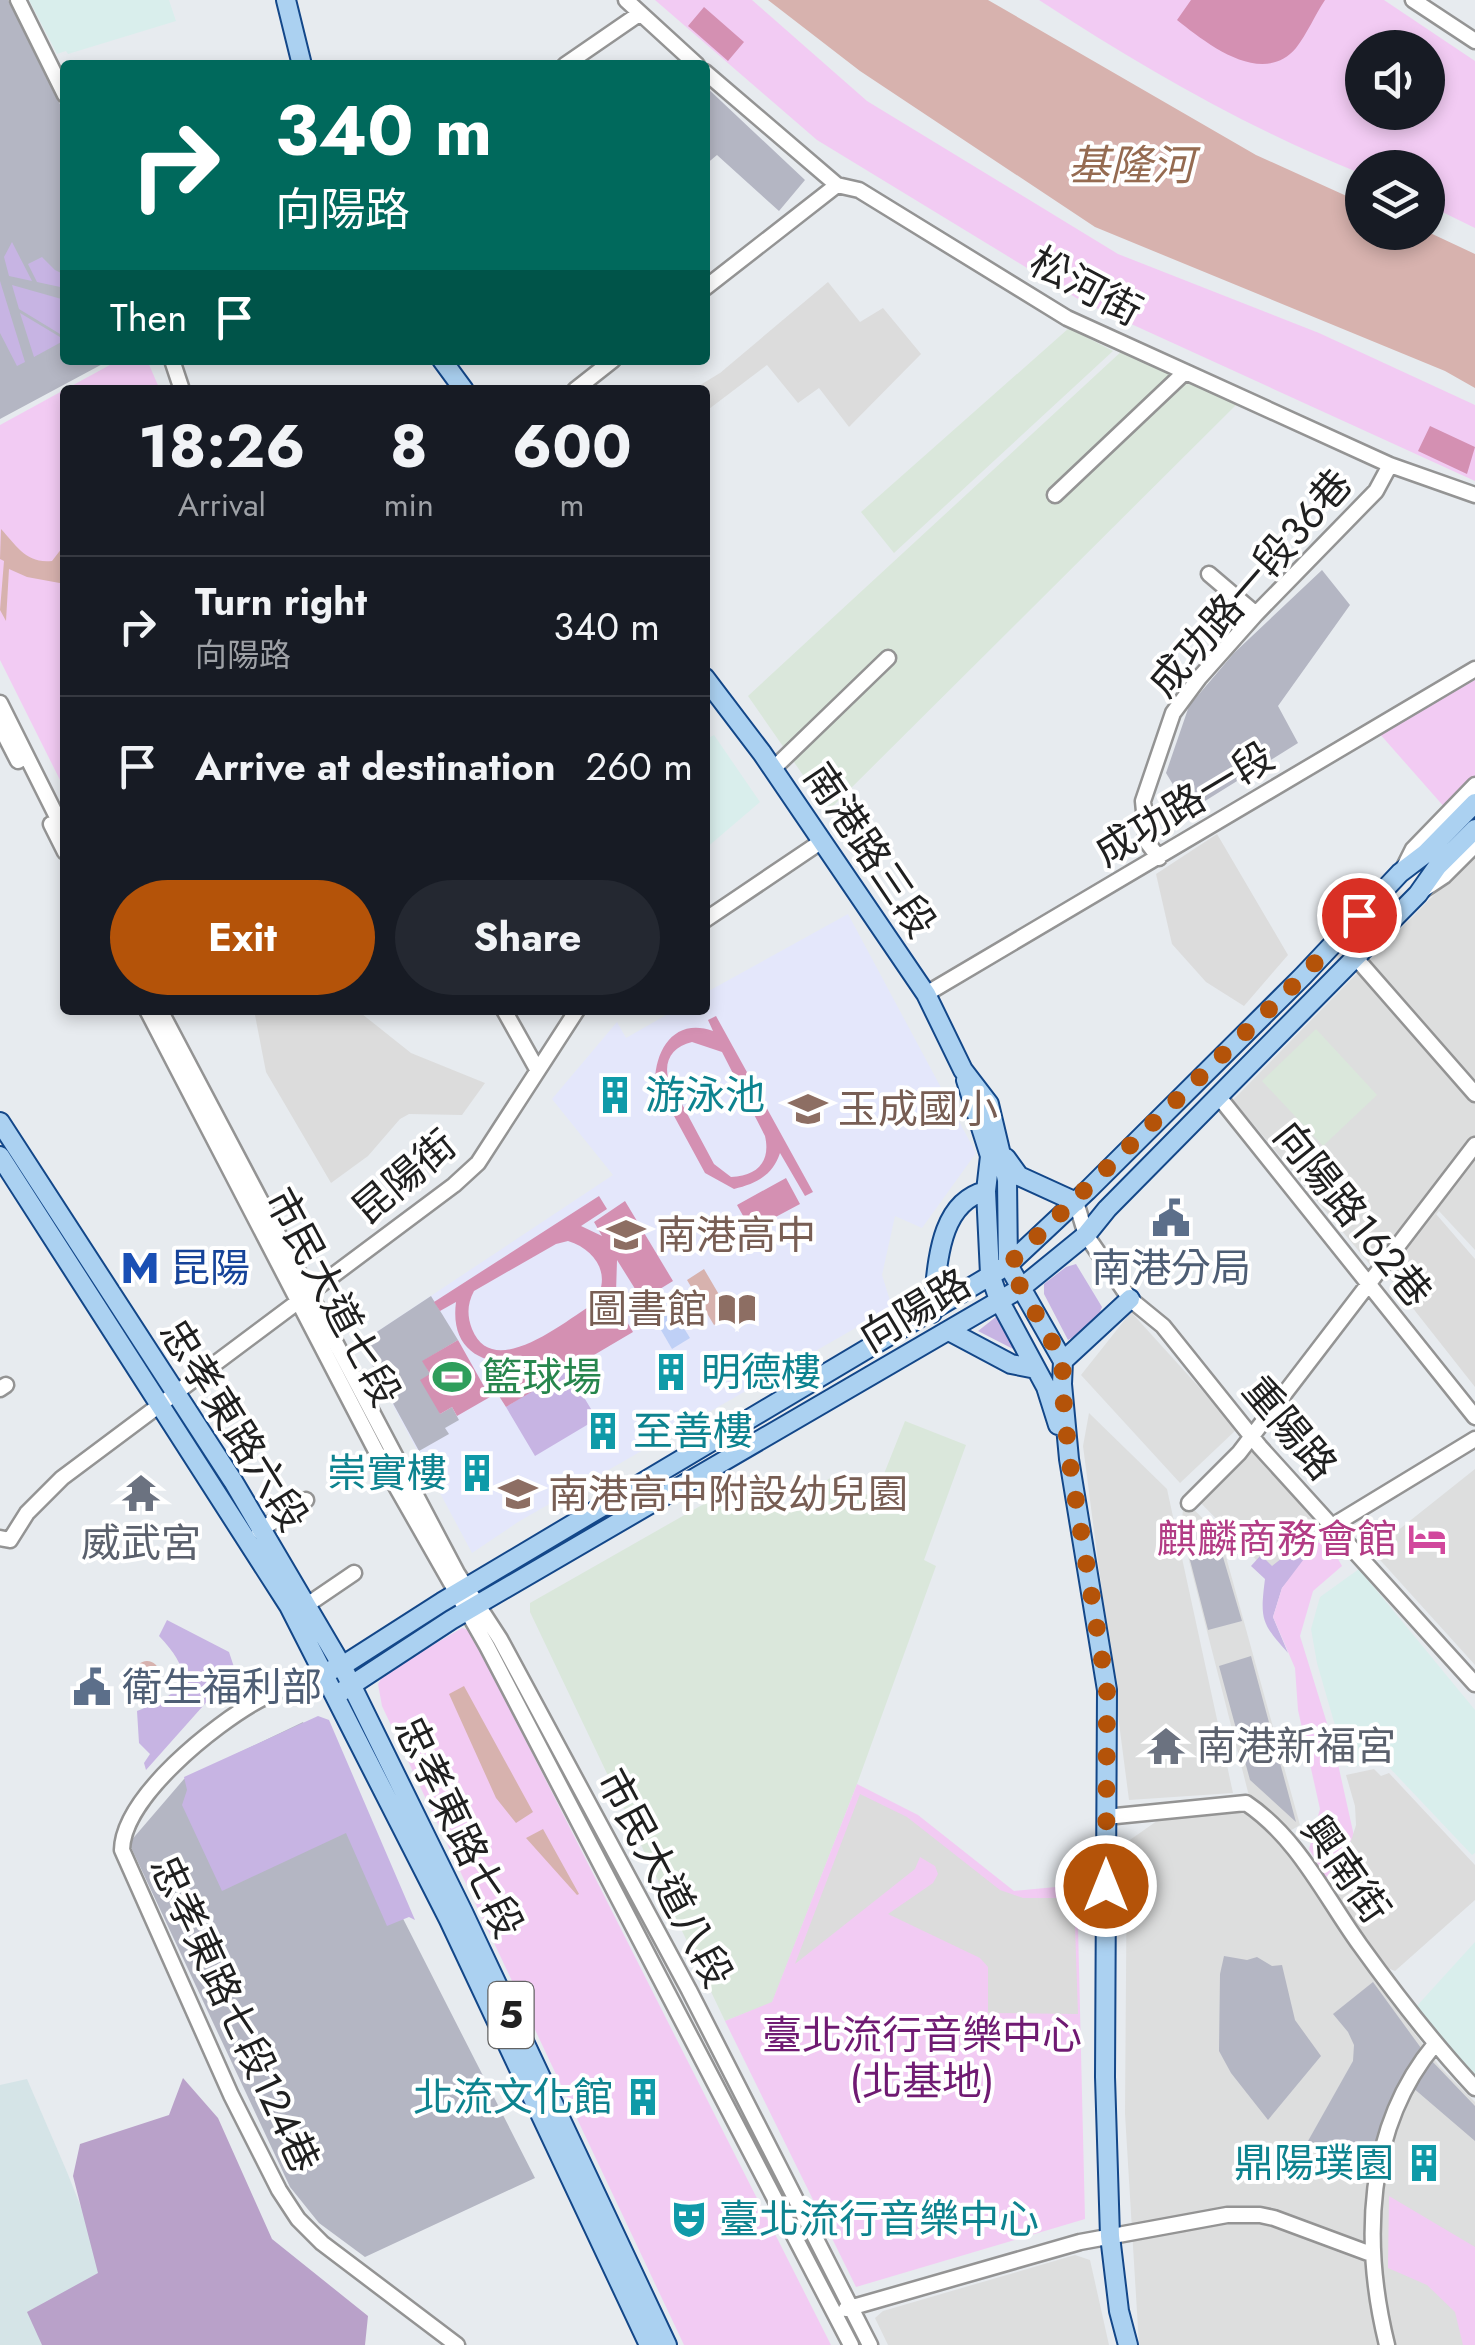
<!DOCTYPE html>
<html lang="en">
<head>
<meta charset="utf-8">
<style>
  :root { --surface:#171b24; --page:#242831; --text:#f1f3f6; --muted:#9ea1a6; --line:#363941; --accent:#b45309 }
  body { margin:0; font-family:Jost,"Noto Sans TC",sans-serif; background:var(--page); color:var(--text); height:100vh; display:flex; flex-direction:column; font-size:38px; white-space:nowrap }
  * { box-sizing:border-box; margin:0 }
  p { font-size:32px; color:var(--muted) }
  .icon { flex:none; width:55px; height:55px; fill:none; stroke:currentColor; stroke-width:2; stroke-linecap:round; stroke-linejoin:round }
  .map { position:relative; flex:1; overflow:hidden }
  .side { position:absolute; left:60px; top:385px; width:650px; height:630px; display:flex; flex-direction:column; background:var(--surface); border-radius:10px; box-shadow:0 5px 15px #0003 }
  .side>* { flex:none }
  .guide { position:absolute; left:60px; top:60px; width:650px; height:305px; border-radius:10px; box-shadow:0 5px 15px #0003; background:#00695c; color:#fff; overflow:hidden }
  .tools { position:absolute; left:1345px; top:30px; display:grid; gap:20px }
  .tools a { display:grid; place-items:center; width:100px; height:100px; border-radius:50%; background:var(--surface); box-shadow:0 5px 15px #0003; font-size:50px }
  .pin { position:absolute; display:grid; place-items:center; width:85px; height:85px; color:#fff; margin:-42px; border:5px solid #fff; border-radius:50%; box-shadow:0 2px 10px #0007 }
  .me { position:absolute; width:110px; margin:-55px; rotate:0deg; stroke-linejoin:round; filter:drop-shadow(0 0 8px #0008) }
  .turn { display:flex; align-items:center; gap:35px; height:210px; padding:0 50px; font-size:45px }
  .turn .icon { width:130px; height:130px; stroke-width:2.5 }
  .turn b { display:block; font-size:70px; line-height:85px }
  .then { display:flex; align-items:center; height:95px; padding:0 50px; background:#0003; gap:20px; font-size:38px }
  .eta { display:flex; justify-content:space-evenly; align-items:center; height:170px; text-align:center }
  .eta b { font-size:60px; font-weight:700; line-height:70px }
  .primary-button { display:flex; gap:20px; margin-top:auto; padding:20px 50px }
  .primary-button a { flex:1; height:115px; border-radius:60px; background:var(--accent); color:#fff; font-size:40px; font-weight:700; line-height:115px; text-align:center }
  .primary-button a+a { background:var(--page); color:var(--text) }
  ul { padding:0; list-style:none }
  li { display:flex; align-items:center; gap:30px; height:140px; padding:0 50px; border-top:2px solid var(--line) }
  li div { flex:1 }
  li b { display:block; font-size:38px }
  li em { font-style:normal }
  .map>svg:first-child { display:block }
  .residential { fill:#dddede }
  .commercial { fill:#d9eeec }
  .industrial { fill:#dae7db }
  .education { fill:#e4e7fb }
  .military { fill:#d5e4e7 }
  .construction { fill:#b4b6c3 }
  .grass { fill:#c7b4e3 }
  .forest { fill:#b9a1c9 }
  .sand { fill:#bfd0f6 }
  .park { fill:#f2cbf3; fill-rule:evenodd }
  .pitch { fill:#d490b2; fill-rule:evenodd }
  .parking { fill:#dcdcdc }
  .water { fill:#d7b2ae }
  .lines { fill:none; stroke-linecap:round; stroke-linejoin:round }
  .minor-casing { stroke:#949494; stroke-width:19 }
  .major-casing { stroke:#134789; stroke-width:22 }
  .minor { stroke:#fff; stroke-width:14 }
  .major { stroke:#abd1f1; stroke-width:18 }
  .route { stroke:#b45309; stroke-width:18; stroke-dasharray:0 32.4 }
  .labels { text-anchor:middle; stroke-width:8; stroke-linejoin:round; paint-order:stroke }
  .shield { fill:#fff; stroke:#636363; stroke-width:2.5 }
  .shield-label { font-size:38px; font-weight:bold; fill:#202020 }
  .street-label { font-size:40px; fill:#202020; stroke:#fff }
  .culture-label { font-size:40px; fill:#0d838f; stroke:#fff; text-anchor:start }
  .education-label { font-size:40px; fill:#785e54; stroke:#fff; text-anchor:start }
  .transit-label { font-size:40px; fill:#164399; stroke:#fff; text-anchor:start }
  .service-label { font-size:40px; fill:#4e5e75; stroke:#fff }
  .leisure-label { font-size:40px; fill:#27864d; stroke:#fff; text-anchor:start }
  .hotel-label { font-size:40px; fill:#b23c85; stroke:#fff; text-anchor:end }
  .worship-label { font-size:40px; fill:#5b616d; stroke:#fff }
  .park-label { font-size:40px; fill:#6f1a72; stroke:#fff }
  .water-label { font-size:42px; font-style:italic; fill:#956b51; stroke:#fff }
</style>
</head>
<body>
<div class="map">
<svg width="1475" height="2345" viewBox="0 0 1475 2345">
  <rect width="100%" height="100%" fill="#e7ebef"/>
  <!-- residential -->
  <path class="residential" d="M1475,853v397l-36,-39 -57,68 -149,-179z
    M1131,1312l106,117 -57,54 -99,-108z
    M1089,1413l78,76 66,304 -104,7 -46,-354z
    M1250,1445l76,83 -44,40 -12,6 -75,-77z
    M1475,1469v196l-103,-114z
    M1184,1500l36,35 80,290 -12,7 -39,-36 -68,-267z
    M1245,1808l45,47 119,171 31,41 35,35v243h-336l-14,-231 2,-272 44,-31z
    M1075,2255l15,5 19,85h-221l-13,-27 8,-7z"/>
  <!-- commercial -->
  <path class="commercial" d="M29,0h140l7,21 -108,33 -2,-3 -9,3z
    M714,735l46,67 -55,47v-109z
    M1359,1569l116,141v143l-3,2 -88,-93 -37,5 -30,-104 -6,-34 9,-32z
    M1475,1942v134l-60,-68z"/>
  <!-- industrial -->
  <path class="industrial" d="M1069,328l44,23 -219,202 -33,-41z
    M1123,350l113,55 -408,406 -80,-115z
    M1316,1029l61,66 -54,51 -61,-65z
    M905,1421l61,24 -42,115 12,6 -79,218 -85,219 -47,18 -195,-409v-9l230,-131 21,37 54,-34 39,24z"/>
  <!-- education -->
  <path class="education" d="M848,914l128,239 -54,75 -27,-12 -13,59 10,32 -374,215 -46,31 -112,-210 253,-168 -61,-76 65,-77 9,16 49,-28h30v-17z"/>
  <!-- military -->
  <path class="military" d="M27,2079l40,93 69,173h-136v-260z"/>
  <!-- construction -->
  <path class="construction" d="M0,0h8l57,114v246h45l-110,59z
    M705,86l100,94 -26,31 -62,-56 -12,10z
    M1322,570l28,35 -72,101 20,37 -109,68 -23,-38 23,-67 45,-53z
    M431,1296l27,44 -35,21 7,13 10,40 12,-7 7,13 -14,8 4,6 -30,17 -59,-108z
    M1182,1529l35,8 25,84 -34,9z
    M1251,1656l45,166 -46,-42 -31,-114z
    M303,1722l232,456 -170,79 -46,-34 -29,-36 -161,-344 55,-64z
    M1224,1956l23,4 10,-3 15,9 10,-1 13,55 26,36 -53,64 -37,-47 -12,-22 1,-77z
    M1373,1982l48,66 -55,124 -58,-31 45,-80 1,-16 -6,-13 -15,-18z
    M1430,2059l45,47v35l-63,-54z"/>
  <!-- grass -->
  <path class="grass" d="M12,242l20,39 -23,-5 -5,-19z
    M42,257l13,13 10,5v13l-28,-6 -9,-18z
    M0,281l25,81 -8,4 -17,-33z
    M12,285l53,15v37l-46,-28z
    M20,313l45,27 -31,17z
    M1076,1264l26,43 -7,17 -27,16 -24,-46v-10l22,-17z
    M997,1316l24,37 -43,-22z
    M567,1369l30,50 -62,37 -29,-49z
    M1296,1547l12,11 -26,30 -9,29 15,36c-27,-30 -28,-34 -23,-74l-14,-13 10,-11 11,11z
    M167,1620l62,32 6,18 -89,100 -2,-7 6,-9 -11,-11 -2,-32c47,-18 62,-33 22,-75z
    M318,1716l11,4 86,200 -6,-3 -22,9 -41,-93 -124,58 -40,-86 5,-15 -3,-13z"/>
  <!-- forest -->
  <path class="forest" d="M183,2078l35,40 54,121 96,77 -3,29h-323l-15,-33 71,-39 -25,-97 7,-32 89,-29z"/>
  <!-- sand -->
  <path class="sand" d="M671,1307l19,31 -18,11 -18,-31z"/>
  <!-- park -->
  <path class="park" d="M655,0h97l115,101 251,153 201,79 156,72v76l-392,-179 -266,-162z
    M1039,0h345l91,61v167l-47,-23v-37h-66v6c-117,-47 -217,-105 -323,-174zM1362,48h66v64h-66z
    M119,360h28l13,30h-95v400l-65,-130v-235z
    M1475,680v101l-29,28 -67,-76z
    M1328,1541l14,25 -29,25 -13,45 34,110 20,90 -28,42 -17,-29 11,-40 -22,-99 -3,-42 -22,-51 9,-29 34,-45z
    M462,1628l8,2 361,715h-147l-302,-639 -4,-22 7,-11z
    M857,1784l61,31 96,76 63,-6 8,334 -229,68 -131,-266 47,-19z
    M1389,2196l86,51v98h-12l-8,-33 -28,-27 -39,-17z"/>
  <!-- pitch -->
  <path class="pitch" d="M1191,0h134c-10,15 -18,34 -29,48 -34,40 -90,-5 -119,-28z
    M704,7l40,35 -16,19 -40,-35z
    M1430,426l45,21 -8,27 -49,-23z
    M716,1016l97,176 -8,4 -25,-43c-7,22 -24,31 -46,36l-29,-16 -50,-92c1,-34 21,-63 58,-50l-5,-11zM692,1042l30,10 43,84c6,26 -8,40 -34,41l-17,-13 -46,-86c-4,-19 5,-31 24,-36z
    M786,1178l14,26 -49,26 -14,-25z
    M599,1196l8,13 -26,17 21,10 -8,-14 31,-21 48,80 -31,19 -25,-40 -1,33 -12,19 13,-7 16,27 -127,75 -16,-25 31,-20c-41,4 -71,-14 -65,-60l-16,9 -6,-9zM568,1241c29,9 45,36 25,63 -28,17 -100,78 -121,25 -5,-13 -5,-25 2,-38l82,-47z
    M458,1340l32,57 -33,19 -5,-9 -12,7 -20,-34 10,-6 -8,-13z"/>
  <!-- parking -->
  <path class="parking" d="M828,282l32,40 23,-14 38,46 -72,73 -30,-39 -21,15 -31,-38 -62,47v-22h-13l28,-17z
    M1217,834l71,121 -44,51 -38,-24 -34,-38 -16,-70z
    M254,1010h103l54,43 74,30 -23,32 -53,-1 -9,5 -32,37 -37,27 -65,-111z
    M1436,1214l39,45v128l-89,-113z
    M1374,1769l7,7 8,-3 86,92v35l-80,71 -10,-4 -48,-70 2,-3 -7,-11 2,-19 13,-10 9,-29 -1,-19 -9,-31z
    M860,1794l47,23 93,73 23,8h51l4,116 -90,-1v-46l-8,-9 -92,-44 45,-31 5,-9 -3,-8 -15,-9 -5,12 -120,95z"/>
  <!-- water -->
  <path class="water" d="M768,0h220l268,155 106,48v29h66l47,22v134l-30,-17 -350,-144 -235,-156z
    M65,513v71l-38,-7 -18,-8 -3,52 -6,-11 4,-49 -4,-2 1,-30c15,16 25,35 51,32l10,-13z
    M704,1269l27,46 -17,10 -27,-45z
    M135 1673a12 12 0 1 1 24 0a12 12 0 1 1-24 0Z
    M464,1686l69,126 -17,11 -20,-25 -47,-104z
    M543,1829l36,65 -2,1 -51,-57z"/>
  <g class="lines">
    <!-- minor casing -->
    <g class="minor-casing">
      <path id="minor" d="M18,0l47,95
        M626,0l71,65
        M1413,0l62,41
        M565,65l74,-51
        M705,72l132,113 22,5 208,128 323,147 85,30
        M705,288l132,-103
        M172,360l10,30
        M575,390l38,-30
        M1055,495l130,-123
        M1209,574l47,40
        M0,703l65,130
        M0,726l18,35
        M773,769l115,-111
        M51,824l14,28
        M1159,858l-12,-16 -4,-41 30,-88 26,-35 57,-64 120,-123 14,-26
        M1404,867l9,-18 62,-64
        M1423,890l21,-14 31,-31
        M705,920l117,-79
        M1356,958l119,136
        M926,994l549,-325
        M147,1010l230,443 110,193 364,699
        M160,1010l297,563 43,66 189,351 181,355
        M504,1010l33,59
        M1219,1097l256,320
        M1076,1202l10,33 44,64 33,27 97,121 215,237
        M0,1389l6,-4
        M1189,1503l50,-50 236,-308
        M1332,1526l143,-87
        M259,1531l47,-31
        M0,1538l10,2 17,-27 35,-35 392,-293 24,-22 99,-153
        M307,1605l47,-32
        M323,1673c-21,9 -43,16 -64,27 -44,24 -136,97 -137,150l109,245 48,95 19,29 24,24 135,102
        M1106,1817l140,-14c52,35 78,92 114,142 36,50 73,98 115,143
        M846,2309l234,-67 147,-27h33l14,3 97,36
        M1387,2345c-25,-101 -22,-217 48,-301"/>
    </g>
    <!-- major casing -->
    <g class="major-casing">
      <path id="major" d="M286,0l16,65
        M442,360l22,30
        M705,678l57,75 164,241 37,76 26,34 18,76 1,85 55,96 -1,23 7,75 38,231 -2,387 5,159 9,75 9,34
        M966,1080l24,76 -4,35 4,83 9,26 47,87 12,38
        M0,1122l233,359 109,185 121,246 204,433
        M0,1156l289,450 160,314 200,425
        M1006,1158l13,18 57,26
        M932,1313c6,-42 4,-110 54,-122
        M949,1331l62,33 25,5
        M1063,1361l67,-62
        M323,1673l19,-7 100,-64 566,-337 79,-74 216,-215 97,-103 25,-19 50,-51
        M335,1696l116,-76 570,-332 65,-53 21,-26 311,-315 19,-27 38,-38"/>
    </g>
    <!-- minor -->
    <use href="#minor" class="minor"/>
    <!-- major -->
    <use href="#major" class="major"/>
  </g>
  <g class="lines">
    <!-- route -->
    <path class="route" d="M1106,1886l1,-196 -38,-232 -7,-74 1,-23 -55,-96 295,-289 56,-61"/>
  </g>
  <!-- icons -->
  <defs>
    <g id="building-bare" transform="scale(3)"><path d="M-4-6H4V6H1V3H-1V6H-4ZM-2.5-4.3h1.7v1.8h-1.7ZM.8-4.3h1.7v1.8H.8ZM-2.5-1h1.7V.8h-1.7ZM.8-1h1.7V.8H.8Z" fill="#0f9aa8" stroke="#fff" stroke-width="2.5" paint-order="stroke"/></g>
    <g id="school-bare" transform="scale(3)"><path d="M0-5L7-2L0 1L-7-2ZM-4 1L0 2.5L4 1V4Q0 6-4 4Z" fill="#8d6e63" stroke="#fff" stroke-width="2.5" paint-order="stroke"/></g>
    <g id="civic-bare" transform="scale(3)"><path d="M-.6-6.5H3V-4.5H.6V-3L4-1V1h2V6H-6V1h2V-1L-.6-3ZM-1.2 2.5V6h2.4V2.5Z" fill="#5c6f8a" stroke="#fff" stroke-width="2.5" paint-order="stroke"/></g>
    <g id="metro-bare" transform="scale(3)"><path d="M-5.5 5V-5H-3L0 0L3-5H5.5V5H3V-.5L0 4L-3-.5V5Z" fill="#1a4fb4" stroke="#fff" stroke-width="2.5" paint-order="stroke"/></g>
    <g id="library-bare" transform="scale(3)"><path d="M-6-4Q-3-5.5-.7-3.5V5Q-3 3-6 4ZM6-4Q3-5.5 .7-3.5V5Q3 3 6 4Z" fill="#8d6e63" stroke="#fff" stroke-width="2.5" paint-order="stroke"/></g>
    <g id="stadium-bare" transform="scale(3)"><path d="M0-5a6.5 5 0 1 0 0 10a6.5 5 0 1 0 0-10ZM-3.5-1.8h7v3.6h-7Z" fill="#2e9e5b" stroke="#fff" stroke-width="2.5" paint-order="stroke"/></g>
    <g id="temple-bare" transform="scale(3)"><path d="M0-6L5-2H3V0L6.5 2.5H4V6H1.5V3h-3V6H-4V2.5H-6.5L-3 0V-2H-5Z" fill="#6b7280" stroke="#fff" stroke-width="2.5" paint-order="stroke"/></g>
    <g id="hotel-bare" transform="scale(3)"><path d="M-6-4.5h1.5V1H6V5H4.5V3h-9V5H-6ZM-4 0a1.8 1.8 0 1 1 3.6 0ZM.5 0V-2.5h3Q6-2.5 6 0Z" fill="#d1479c" stroke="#fff" stroke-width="2.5" paint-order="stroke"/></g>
    <g id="theatre-bare" transform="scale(3)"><path d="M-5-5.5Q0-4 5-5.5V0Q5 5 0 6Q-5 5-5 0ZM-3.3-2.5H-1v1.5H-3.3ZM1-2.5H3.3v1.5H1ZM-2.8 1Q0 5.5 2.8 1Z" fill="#0f9aa8" stroke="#fff" stroke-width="2.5" paint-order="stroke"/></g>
  </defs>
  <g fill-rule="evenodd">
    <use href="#building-bare" x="615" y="1095"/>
    <use href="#school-bare" x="808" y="1109"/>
    <use href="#civic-bare" x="1171" y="1218"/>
    <use href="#school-bare" x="626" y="1235"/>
    <use href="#metro-bare" x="140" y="1268"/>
    <use href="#library-bare" x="737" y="1309"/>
    <use href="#building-bare" x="671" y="1372"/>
    <use href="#stadium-bare" x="452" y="1377"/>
    <use href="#building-bare" x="603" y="1431"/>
    <use href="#building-bare" x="477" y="1473"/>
    <use href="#temple-bare" x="141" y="1493"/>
    <use href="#school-bare" x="518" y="1494"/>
    <use href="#hotel-bare" x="1427" y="1539"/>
    <use href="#civic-bare" x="92" y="1687"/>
    <use href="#temple-bare" x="1166" y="1746"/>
    <use href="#building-bare" x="643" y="2097"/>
    <use href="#building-bare" x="1424" y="2163"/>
    <use href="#theatre-bare" x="689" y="2219"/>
  </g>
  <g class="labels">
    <!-- shield labels -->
    <rect class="shield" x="488.5" y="1982" width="45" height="66" rx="8"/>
    <g class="shield-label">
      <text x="511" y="2028">5</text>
    </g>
    <!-- street labels -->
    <g class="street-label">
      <text transform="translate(1086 286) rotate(28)" y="14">松河街</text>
      <text transform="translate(1250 583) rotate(-49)" y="14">成功路一段36巷</text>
      <text transform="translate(1184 804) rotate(-31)" y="14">成功路一段</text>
      <text transform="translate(870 850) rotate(56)" y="14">南港路三段</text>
      <text transform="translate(404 1177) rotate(-40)" y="14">昆陽街</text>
      <text transform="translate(1353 1214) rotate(51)" y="14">向陽路162巷</text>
      <text transform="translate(333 1297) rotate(62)" y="14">市民大道七段</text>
      <text transform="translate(915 1310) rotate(-31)" y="14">向陽路</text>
      <text transform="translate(234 1425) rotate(58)" y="14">忠孝東路六段</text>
      <text transform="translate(1290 1428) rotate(50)" y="14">重陽路</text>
      <text transform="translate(459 1827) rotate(64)" y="14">忠孝東路七段</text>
      <text transform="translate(1346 1869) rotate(55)" y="14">興南街</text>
      <text transform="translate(665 1878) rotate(62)" y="14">市民大道八段</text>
      <text transform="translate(235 2014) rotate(65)" y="14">忠孝東路七段124巷</text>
    </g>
    <!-- culture labels -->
    <g class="culture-label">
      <text x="645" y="1109">游泳池</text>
      <text x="701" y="1386">明德樓</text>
      <text x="633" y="1445">至善樓</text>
      <text x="447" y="1487" text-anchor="end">崇實樓</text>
      <text x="613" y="2111" text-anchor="end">北流文化館</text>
      <text x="1394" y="2177" text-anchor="end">鼎陽璞園</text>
      <text x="719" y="2233">臺北流行音樂中心</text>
    </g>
    <!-- education labels -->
    <g class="education-label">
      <text x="838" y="1123">玉成國小</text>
      <text x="656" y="1249">南港高中</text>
      <text x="707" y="1323" text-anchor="end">圖書館</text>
      <text x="548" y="1508">南港高中附設幼兒園</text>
    </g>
    <!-- transit labels -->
    <g class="transit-label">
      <text x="170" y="1282">昆陽</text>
    </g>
    <!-- service labels -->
    <g class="service-label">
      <text x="1171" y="1282">南港分局</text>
      <text x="122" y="1701" text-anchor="start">衛生福利部</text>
    </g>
    <!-- leisure labels -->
    <g class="leisure-label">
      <text x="482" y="1391">籃球場</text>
    </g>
    <!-- hotel labels -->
    <g class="hotel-label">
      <text x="1397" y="1553">麒麟商務會館</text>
    </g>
    <!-- worship labels -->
    <g class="worship-label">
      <text x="141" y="1557">威武宮</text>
      <text x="1196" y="1760" text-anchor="start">南港新福宮</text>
    </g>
    <!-- park labels -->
    <g class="park-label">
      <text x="922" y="2049">臺北流行音樂中心<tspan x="922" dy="46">(北基地)</tspan></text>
    </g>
    <!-- water labels -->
    <g class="water-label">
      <text x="1131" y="180">基隆河</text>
    </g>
  </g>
</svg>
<div class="tools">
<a><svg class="icon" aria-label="sound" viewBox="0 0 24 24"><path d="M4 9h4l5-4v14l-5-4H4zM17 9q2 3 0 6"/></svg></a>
<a><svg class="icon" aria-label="layers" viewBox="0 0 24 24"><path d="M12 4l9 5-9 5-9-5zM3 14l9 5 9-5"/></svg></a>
</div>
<div class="pin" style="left:1359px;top:915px;background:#d93025"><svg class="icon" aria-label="arrive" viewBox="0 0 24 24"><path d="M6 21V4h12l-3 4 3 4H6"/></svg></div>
<svg class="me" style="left:1106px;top:1886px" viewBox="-20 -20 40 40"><circle r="17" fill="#b45309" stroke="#fff" stroke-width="3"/><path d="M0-11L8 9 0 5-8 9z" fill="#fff"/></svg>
<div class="guide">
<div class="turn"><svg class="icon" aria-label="right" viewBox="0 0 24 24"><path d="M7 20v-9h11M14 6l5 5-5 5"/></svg><div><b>340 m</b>向陽路</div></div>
<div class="then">Then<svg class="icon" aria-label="arrive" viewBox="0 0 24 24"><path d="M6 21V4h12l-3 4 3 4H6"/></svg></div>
</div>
<section class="side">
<div class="eta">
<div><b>18:26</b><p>Arrival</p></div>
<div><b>8</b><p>min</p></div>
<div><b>600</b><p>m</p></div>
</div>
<ul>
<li><svg class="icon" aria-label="right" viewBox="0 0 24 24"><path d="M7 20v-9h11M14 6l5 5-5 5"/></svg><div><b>Turn right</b><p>向陽路</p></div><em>340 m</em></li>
<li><svg class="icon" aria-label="arrive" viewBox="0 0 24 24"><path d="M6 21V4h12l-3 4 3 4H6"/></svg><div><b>Arrive at destination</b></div><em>260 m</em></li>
</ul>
<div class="primary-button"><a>Exit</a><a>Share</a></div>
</section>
</div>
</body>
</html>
